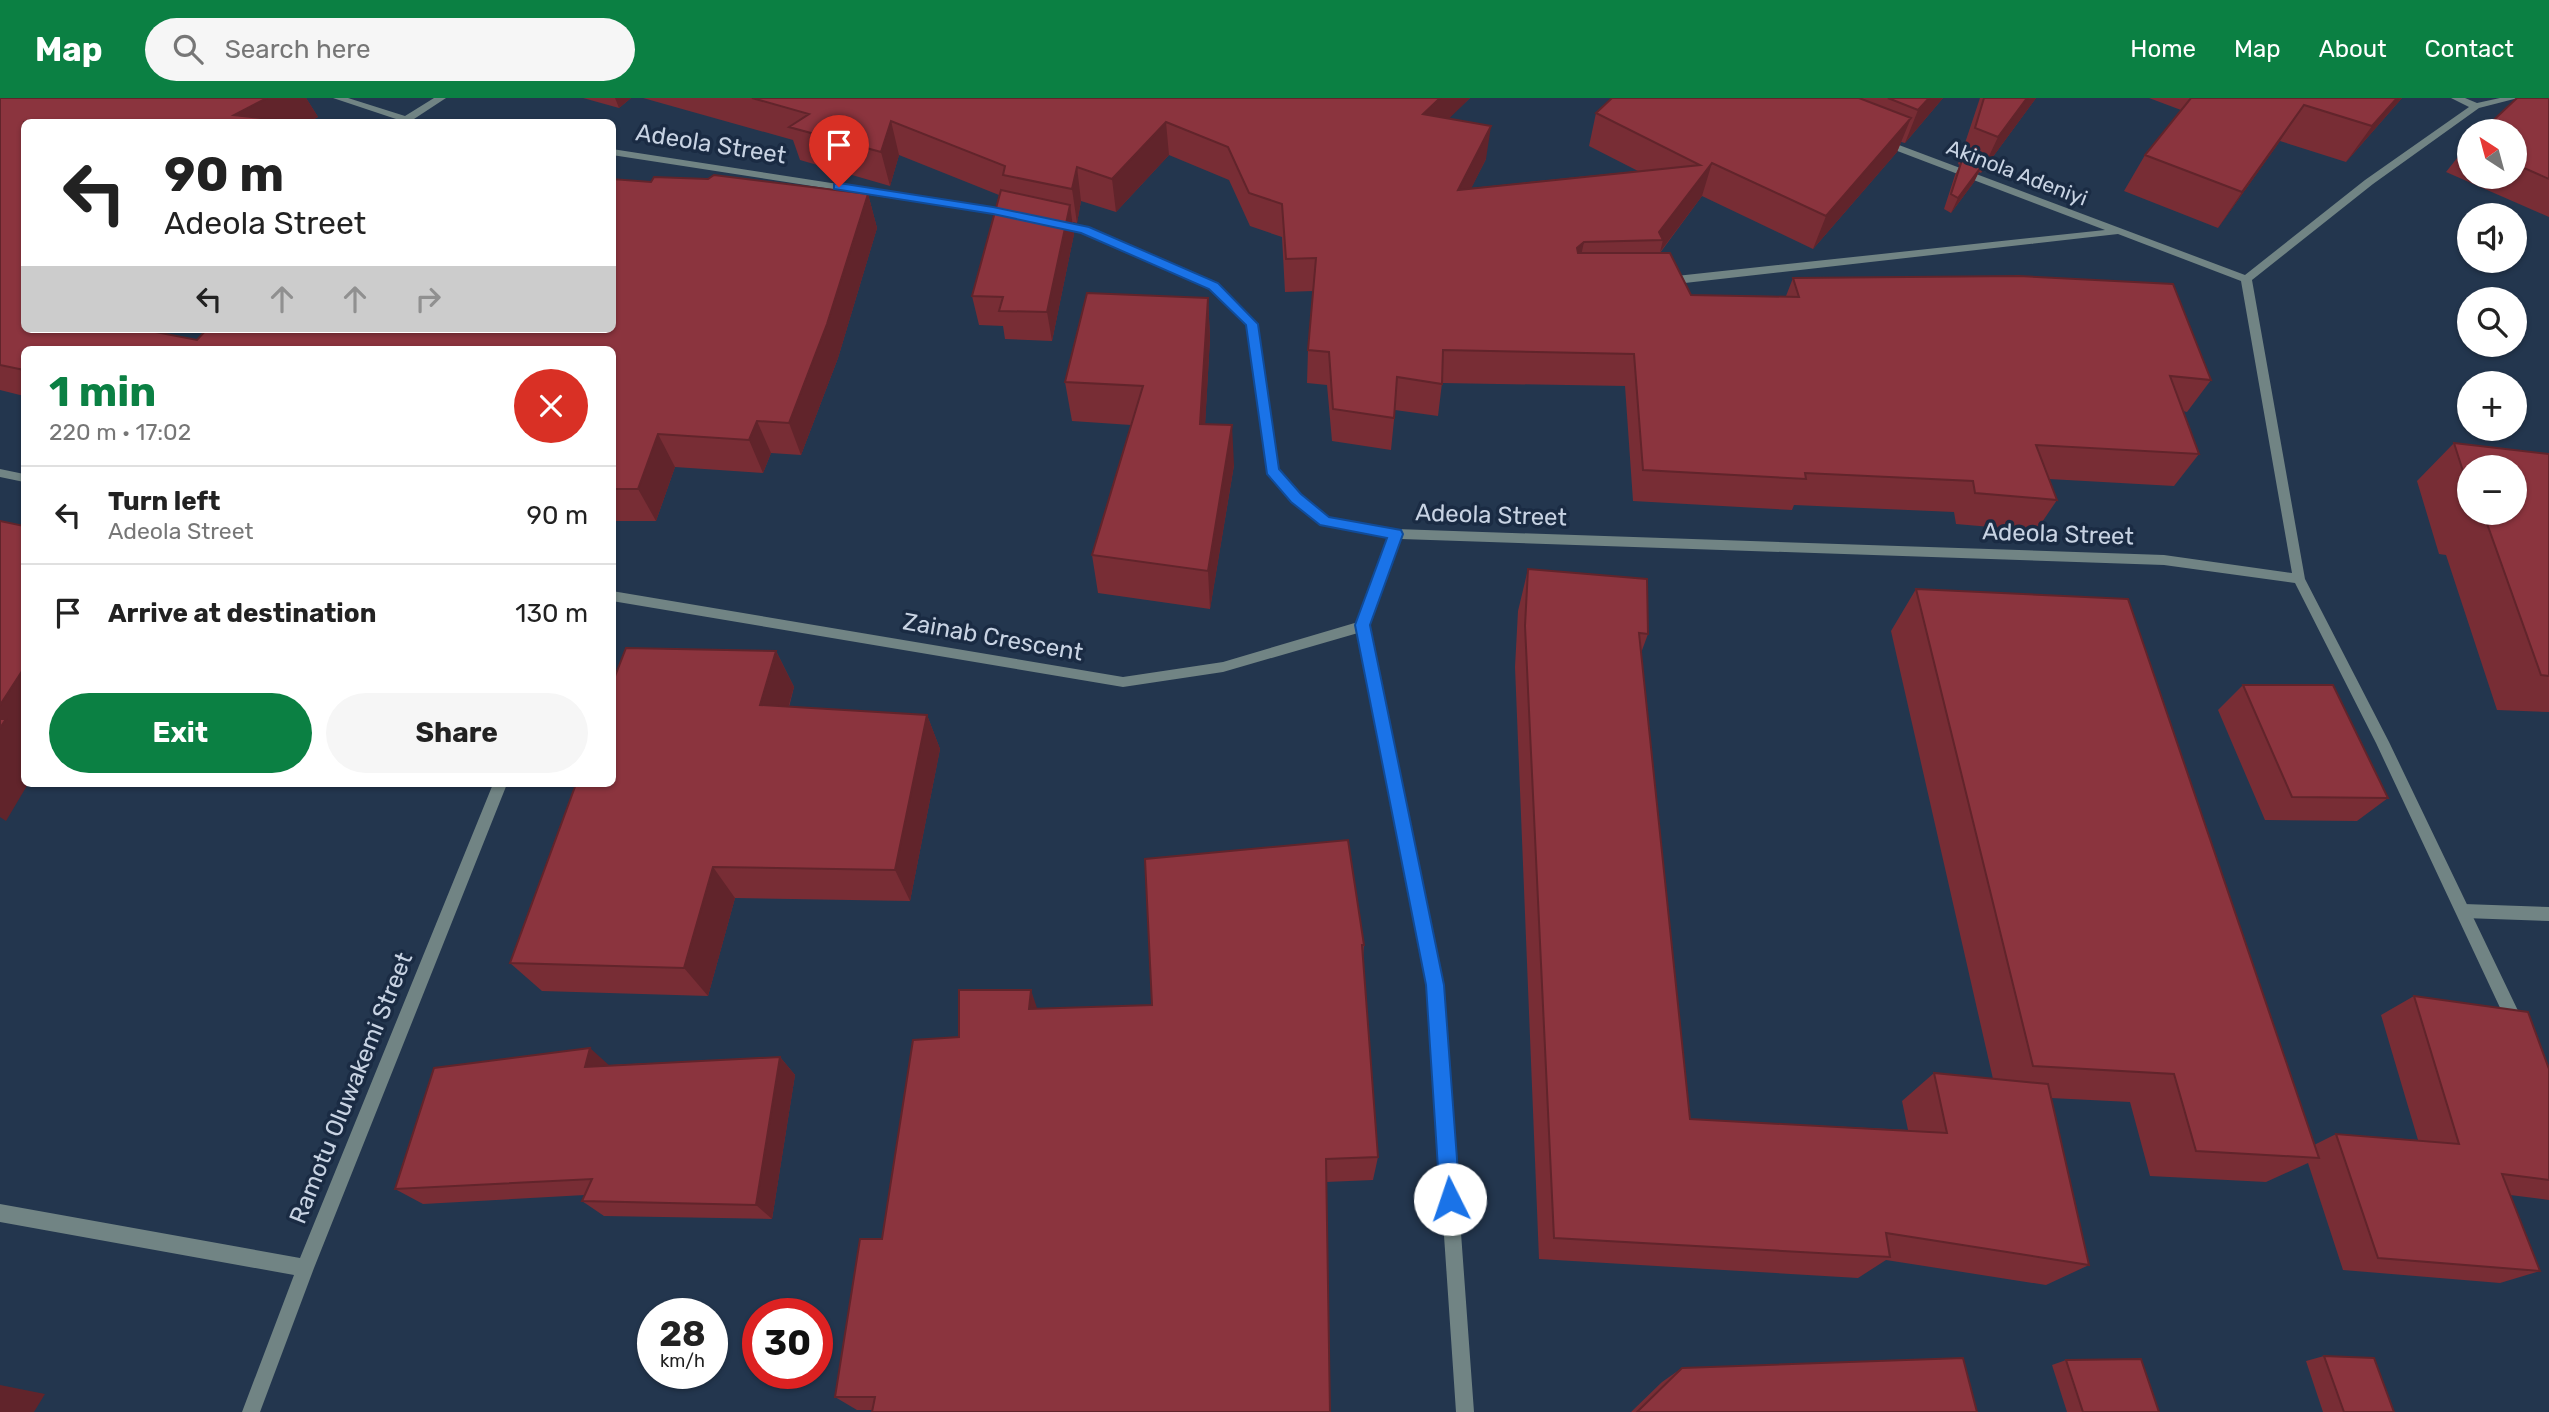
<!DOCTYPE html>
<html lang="en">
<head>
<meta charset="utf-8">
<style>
  :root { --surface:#fff; --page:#f6f6f6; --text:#222; --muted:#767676; --line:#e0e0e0; --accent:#0b8043 }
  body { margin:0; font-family:Rubik,sans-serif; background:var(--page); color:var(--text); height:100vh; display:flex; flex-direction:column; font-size:26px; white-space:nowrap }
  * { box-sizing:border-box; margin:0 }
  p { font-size:23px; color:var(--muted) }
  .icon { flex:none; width:38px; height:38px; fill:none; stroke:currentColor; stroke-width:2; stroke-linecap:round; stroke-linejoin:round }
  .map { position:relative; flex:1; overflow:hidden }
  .details { position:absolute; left:21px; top:248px; width:595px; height:441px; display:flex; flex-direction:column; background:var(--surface); border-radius:10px; box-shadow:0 2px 5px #0004 }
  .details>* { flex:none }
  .banner { position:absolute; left:21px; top:21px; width:595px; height:214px; border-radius:10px; box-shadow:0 2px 5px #0004; background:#fff; color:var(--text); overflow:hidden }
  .needle { width:46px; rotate:324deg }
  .controls { position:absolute; left:2457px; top:21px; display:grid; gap:14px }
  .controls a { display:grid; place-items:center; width:70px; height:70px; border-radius:50%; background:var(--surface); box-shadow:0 2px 5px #0004; font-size:35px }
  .speed { position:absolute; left:637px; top:1200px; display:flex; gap:14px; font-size:35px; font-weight:700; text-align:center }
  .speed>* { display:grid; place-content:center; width:91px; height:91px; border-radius:50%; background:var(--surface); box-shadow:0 2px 5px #0004; line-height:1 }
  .speed small { font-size:18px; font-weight:400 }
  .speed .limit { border:10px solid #d22; background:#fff; color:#111 }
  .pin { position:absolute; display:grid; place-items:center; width:60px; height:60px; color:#fff; margin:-72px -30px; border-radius:50% 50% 50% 0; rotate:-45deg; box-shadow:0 0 7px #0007 }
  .pin .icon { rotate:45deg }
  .me { position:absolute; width:77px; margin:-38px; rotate:356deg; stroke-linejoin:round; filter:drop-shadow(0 0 5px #0008) }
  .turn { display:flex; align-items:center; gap:24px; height:147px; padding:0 28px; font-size:32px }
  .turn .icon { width:91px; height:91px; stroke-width:2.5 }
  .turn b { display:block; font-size:49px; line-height:60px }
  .lanes { display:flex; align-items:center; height:66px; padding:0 28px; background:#0003; justify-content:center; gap:35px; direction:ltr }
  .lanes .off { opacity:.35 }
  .round { display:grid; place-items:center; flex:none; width:74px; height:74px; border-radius:37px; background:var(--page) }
  .summary { display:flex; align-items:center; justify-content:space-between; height:119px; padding:0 28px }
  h1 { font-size:42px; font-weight:700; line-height:52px; color:var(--accent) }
  .primary-button { display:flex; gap:14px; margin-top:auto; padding:14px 28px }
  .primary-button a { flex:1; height:80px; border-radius:42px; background:var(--accent); color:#fff; font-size:28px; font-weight:700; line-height:80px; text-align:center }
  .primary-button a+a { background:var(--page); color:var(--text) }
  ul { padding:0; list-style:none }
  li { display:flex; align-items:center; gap:21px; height:98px; padding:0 28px; border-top:2px solid var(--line) }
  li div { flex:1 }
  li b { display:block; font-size:26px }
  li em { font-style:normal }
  header { display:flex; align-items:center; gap:42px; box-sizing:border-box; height:98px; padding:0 35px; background:var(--accent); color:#fff }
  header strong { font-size:33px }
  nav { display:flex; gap:38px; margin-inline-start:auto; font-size:24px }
  .search { width:490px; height:63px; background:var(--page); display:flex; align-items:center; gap:18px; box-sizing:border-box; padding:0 24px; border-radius:38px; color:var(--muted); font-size:26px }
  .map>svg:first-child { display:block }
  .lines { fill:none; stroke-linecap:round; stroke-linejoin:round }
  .service { fill:#718484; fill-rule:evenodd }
  .minor { fill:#718484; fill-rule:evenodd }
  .wall { fill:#782d35; fill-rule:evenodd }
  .shaded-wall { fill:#61242b }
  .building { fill:#8b343e; stroke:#61242b; stroke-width:2 }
  .route { fill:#1a73e8; stroke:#114b97; stroke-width:2 }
  .labels { text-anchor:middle; stroke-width:7; stroke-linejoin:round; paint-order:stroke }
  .far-street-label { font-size:21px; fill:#c8d3e3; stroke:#1a2b43 }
  .street-label { font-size:24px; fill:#c8d3e3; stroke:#1a2b43 }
</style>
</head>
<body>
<header>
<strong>Map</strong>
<div class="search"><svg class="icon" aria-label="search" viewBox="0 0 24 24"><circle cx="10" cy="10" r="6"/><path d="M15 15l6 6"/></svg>Search here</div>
<nav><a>Home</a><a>Map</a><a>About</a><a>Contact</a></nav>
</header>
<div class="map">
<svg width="2549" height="1314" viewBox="0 0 2549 1314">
  <rect width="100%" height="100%" fill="#23364e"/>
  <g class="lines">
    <!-- service -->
    <path class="service" d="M2464,806l85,3v14l-85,-3 -5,-2 -3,-5 3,-5z"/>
    <!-- minor -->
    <path class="minor" d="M333,0h15l57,18 29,-18h12l-32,21 5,3h-20v-2z
      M2451,0h14l12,5 23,-5h18l-39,10 -106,76 -121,96 53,299 84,163 133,277 2,5 -2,5 -6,2 -6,-2 -134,-286 -81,-160 -131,-18 -763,-26 -31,87 73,359 31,427h-18l-29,-427 -69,-352 -135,39 -100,15 -511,-86v-10l511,86 100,-15 135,-40 31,-85 -68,-13 -29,-23 -24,-28 -21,-148 -38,-36 -127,-56 -30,-7 -1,-2 5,-3 33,7 128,55 41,41 20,145 22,26 28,22 68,12 768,26 128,18 -51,-292 -123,-47 -451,51 -5,-4 5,-4 438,-47 -226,-86v-4l4,-1 362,136 120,-95 104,-73z
      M612,51l400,62 5,3 -5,3 -400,-62z
      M0,371l24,5v8l-24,-5z
      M493,686h14l-193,484 -54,144h-18l52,-137 -294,-53v-18l300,54z"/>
  </g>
  <!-- wall -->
  <path class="wall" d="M0,0h306l12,19 -10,5h-284v207l173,11 454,-158 217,12 9,34 -39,130 -37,97 -30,-2 -8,20 -88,-6 -19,54h-44v-171h-588v46l-24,-6z
    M583,0h48l-12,10z
    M643,0h827l-21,20 37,41 -15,29 167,-17 -49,-25 7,-33 16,-15h331l-38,45 -4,-1 -4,10 -84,97 -111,-53 -42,57 31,42 95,1 7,-18 418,102 -24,32 -4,-1 16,43 -25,32 -125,-7 8,21 -21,31 -80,-7 -2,-12 -160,-7 -2,5 -159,-9 -8,-115 -183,-3 -4,33 -43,-6 -4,40 -59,-9 -5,-56 -20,-2 1,-33 5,-59 -28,1 -3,-55 -32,-11 -21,-46 -60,-25 -53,57 -35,-11 -4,22 -4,-1 1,12 -22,107 -47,-2 -2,-13 -24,-1 -7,-29 27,-101 -100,-40 -9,31 -90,-26 -7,-20z
    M1980,0h56l-55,75 -2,-1 -5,10 -23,31 -7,-4 11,-34 5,-10 -2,-1z
    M2149,0h253l-56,64 -66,-21 -62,87 -94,-37 21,-36 36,-45z
    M2549,0v119l-103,-45 23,-29v34h46v-46z
    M1208,200l2,40 -5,86 29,41 -24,144 -112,-16 -6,-38 39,-130 -59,-4 -7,-39z
    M2454,345l95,11v258l-52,-2 -51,-155 -7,-1 -22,-73zM2469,369l46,46h-46z
    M1528,471l120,65 -7,19 49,466 218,11 -6,-29 32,-28 59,6 -102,-448 25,-42 398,556 22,-11 82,6 -37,-125 33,-19 135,73v131l-39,-5 30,76 -40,12 -157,-13 -35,-107 -42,19 -116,-6 -20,-74 -79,-4 38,167 -43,20 -160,-25 -28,18 -319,-19 -24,-592 3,-56z
    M776,553l18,36 -5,20 138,8 13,34 -30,152 -175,-3 -27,98 -166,-5 -32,-28z
    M2243,587l145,113 -31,23 -92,-1 -47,-110z
    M1364,847l-1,14 15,198 -5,23 -47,2 -453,228h-16l-22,-13 47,-158 77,-202 79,-28 114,-4z
    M780,959l15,18 -23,144 -168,-3 -22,-15 3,-6 -162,9 -28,-15 215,-124z
    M2324,1258l70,56h-71l-17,-51z
    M2066,1262l93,52h-92l-15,-47z
    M1682,1270l295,44h-346l31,-30z"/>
  <!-- shaded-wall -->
  <path class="shaded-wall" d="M267,0h39l12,19 -10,5h-69l-5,-7z
    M615,0h16l-12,10z
    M1440,0h30l-50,49 3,-33z
    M1929,0h14l-38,45 13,-33z
    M2027,0h9l-55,75 17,-36z
    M2397,0h5l-56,64 26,-36z
    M2304,7l-24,36 -62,87 24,-36z
    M1911,20l-14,34 -84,97 13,-33z
    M891,23l8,34 -9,31 -9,-34z
    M1166,24l3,33 -53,57 -4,-33z
    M1491,28l-5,33 -32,64 4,-33z
    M1712,65l-10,33 -42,56 3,-12 -4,-8z
    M1077,69l4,34 -4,22 -5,-34z
    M1981,69l-7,15 -23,31 7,-15z
    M868,96l9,34 -39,130 -37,97 -12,-32z
    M1070,107l4,29 -22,107 -5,-29z
    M1584,144l-7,33v-27z
    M1208,200l2,40 -7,125 -3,-39z
    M757,323l14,32 -8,20 -14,-33z
    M1232,327l2,40 -24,144 -2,-38z
    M658,336l17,33 -19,54 -18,-32z
    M776,553l18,36 -15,53 -19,-35z
    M24,570v116h4l-22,37 -6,-4v-112z
    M927,617l13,34 -30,152 -15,-31z
    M713,769l22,31 -27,98 -24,-28z
    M1031,892l10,30 -12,-11z
    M590,950l21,19h-26z
    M780,959l15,18 -23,144 -16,-14z
    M0,1287l45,9 -11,18h-34z"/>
  <!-- building -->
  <path class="building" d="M0,0h267l-33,17 63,7h-273v207h116l57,11 10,-11h405v-150l39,3 3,-5 54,2 6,-4 154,19 -41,130 -38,99 -32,-2 -8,19 -91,-6 -20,55h-26v-139h-588v20l-24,-5z
    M752,0h688l-17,16 68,12 -33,64 242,-25 -104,-52 16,-15h247l52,20 -85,98 -114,-53 -53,69 4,8 -79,2 -7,6 1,5h92l21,42 108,2 -6,-19 226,-2 154,8 38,96 -41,-4 29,78 -163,-9 21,55 -82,-7 -2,-12 -168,-8 1,6 -163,-9 -9,-116 -191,-4 -1,34 -45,-7 -3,41 -61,-9 -4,-57 -21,-2 8,-92 -30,1 -4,-55 -33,-11 -21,-46 -62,-25 -54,57 -35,-12 -5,22 -69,-14 2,-9 -114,-45 -10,31 -92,-25 20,-13z
    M1888,0h41l-11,12z
    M1984,0h43l-29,39 -23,-9z
    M2191,0h206l-25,28 -68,-21 -62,87 -97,-37z
    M2517,0h32v81l-34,-15v-33h-33z
    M1962,62l19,7 -23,31 -7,-4z
    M1001,92l69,15 -23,107 -48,-1 4,-14 -31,-1z
    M1087,195l121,5 -8,126 32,1 -24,146 -116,-16 51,-169 -78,-4z
    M2454,345l95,11v222l-8,-1 -56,-157 -7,-1 -1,-4h38v-46h-46v23z
    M0,423l24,5v142l-24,37z
    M1528,471l119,10 1,55 -9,-1 51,486 257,14 -13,-60 114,11 41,181 -203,-32 4,24 -336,-19 -29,-612z
    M1916,491l212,10 191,559 -123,-7 -22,-77 -141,-8z
    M626,550l150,3 -16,54 167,10 -32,155 -182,-3 -29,101 -174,-5 66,-179h36v-100z
    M2243,587h90l55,113 -96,-1z
    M0,621h6l-6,9z
    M1348,742l16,105h-2l16,212 -52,2 4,253h-458l3,-15h-40l25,-158h22l31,-199 46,-3v-47h72l-2,19 123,-4 -7,-146z
    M2414,898l114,16 21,57v111l-47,-6 38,97 -162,-13 -42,-124 123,10z
    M590,950l-5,19 195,-10 -24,148 -174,-4 10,-22 -197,10 39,-121z
    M2324,1258l50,2 20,54h-50z
    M1963,1260l14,54h-340l45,-44z
    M2141,1261l18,53h-76l-17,-52z"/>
  <!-- route -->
  <path class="route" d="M839,85l154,24 96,20 129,56 40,41 21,145 22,25 28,23 72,13 2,4 -33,91 74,360 16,214 -3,6 -7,3 -7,-3 -3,-6 -14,-214 -71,-360 32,-87 -67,-13 -29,-23 -24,-28 -21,-149 -37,-36 -128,-56 -88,-19 -159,-25v-5z"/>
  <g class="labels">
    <!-- far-street labels -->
    <g class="far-street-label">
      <text transform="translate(2017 75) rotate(21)" y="7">Akinola Adeniyi</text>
    </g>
    <!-- street labels -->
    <g class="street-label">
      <text transform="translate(711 46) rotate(9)" y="8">Adeola Street</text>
      <text transform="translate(1491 417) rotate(2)" y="8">Adeola Street</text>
      <text transform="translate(2058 436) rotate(2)" y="8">Adeola Street</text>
      <text transform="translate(993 539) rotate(10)" y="8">Zainab Crescent</text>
      <text transform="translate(351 990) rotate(-68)" y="8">Ramotu Oluwakemi Street</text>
    </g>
  </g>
</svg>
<div class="controls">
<a><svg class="needle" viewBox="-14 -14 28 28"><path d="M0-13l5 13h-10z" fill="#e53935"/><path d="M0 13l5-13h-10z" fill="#767676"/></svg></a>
<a><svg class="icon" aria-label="sound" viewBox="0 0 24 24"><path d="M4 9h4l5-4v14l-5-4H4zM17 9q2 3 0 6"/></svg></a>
<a><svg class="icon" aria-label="search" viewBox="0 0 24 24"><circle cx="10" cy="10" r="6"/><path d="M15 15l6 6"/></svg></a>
<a>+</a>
<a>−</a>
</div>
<div class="speed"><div>28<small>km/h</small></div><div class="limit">30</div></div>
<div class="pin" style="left:839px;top:89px;background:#d93025"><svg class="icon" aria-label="arrive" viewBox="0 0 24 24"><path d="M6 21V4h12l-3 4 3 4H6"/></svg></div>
<svg class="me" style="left:1450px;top:1101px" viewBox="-20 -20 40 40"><circle r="19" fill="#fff"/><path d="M0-13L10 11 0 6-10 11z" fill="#1a73e8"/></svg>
<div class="banner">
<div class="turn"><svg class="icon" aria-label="left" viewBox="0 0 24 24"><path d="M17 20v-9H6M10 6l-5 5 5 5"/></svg><div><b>90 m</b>Adeola Street</div></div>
<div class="lanes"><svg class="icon" aria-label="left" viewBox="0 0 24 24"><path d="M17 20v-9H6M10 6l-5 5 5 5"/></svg><svg class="icon off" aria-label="ahead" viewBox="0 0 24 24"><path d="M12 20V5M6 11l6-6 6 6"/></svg><svg class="icon off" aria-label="ahead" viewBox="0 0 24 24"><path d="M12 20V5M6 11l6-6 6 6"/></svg><svg class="icon off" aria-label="right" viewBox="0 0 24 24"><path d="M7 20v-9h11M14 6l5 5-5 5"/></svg></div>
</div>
<section class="details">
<div class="summary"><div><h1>1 min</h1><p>220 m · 17:02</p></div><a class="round" style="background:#d93025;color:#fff"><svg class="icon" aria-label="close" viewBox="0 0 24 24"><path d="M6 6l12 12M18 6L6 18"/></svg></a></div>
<ul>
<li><svg class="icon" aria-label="left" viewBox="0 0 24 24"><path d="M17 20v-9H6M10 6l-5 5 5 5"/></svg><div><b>Turn left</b><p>Adeola Street</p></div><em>90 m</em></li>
<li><svg class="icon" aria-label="arrive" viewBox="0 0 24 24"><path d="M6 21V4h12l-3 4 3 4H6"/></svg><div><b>Arrive at destination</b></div><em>130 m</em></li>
</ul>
<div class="primary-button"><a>Exit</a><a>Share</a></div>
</section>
</div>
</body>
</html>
